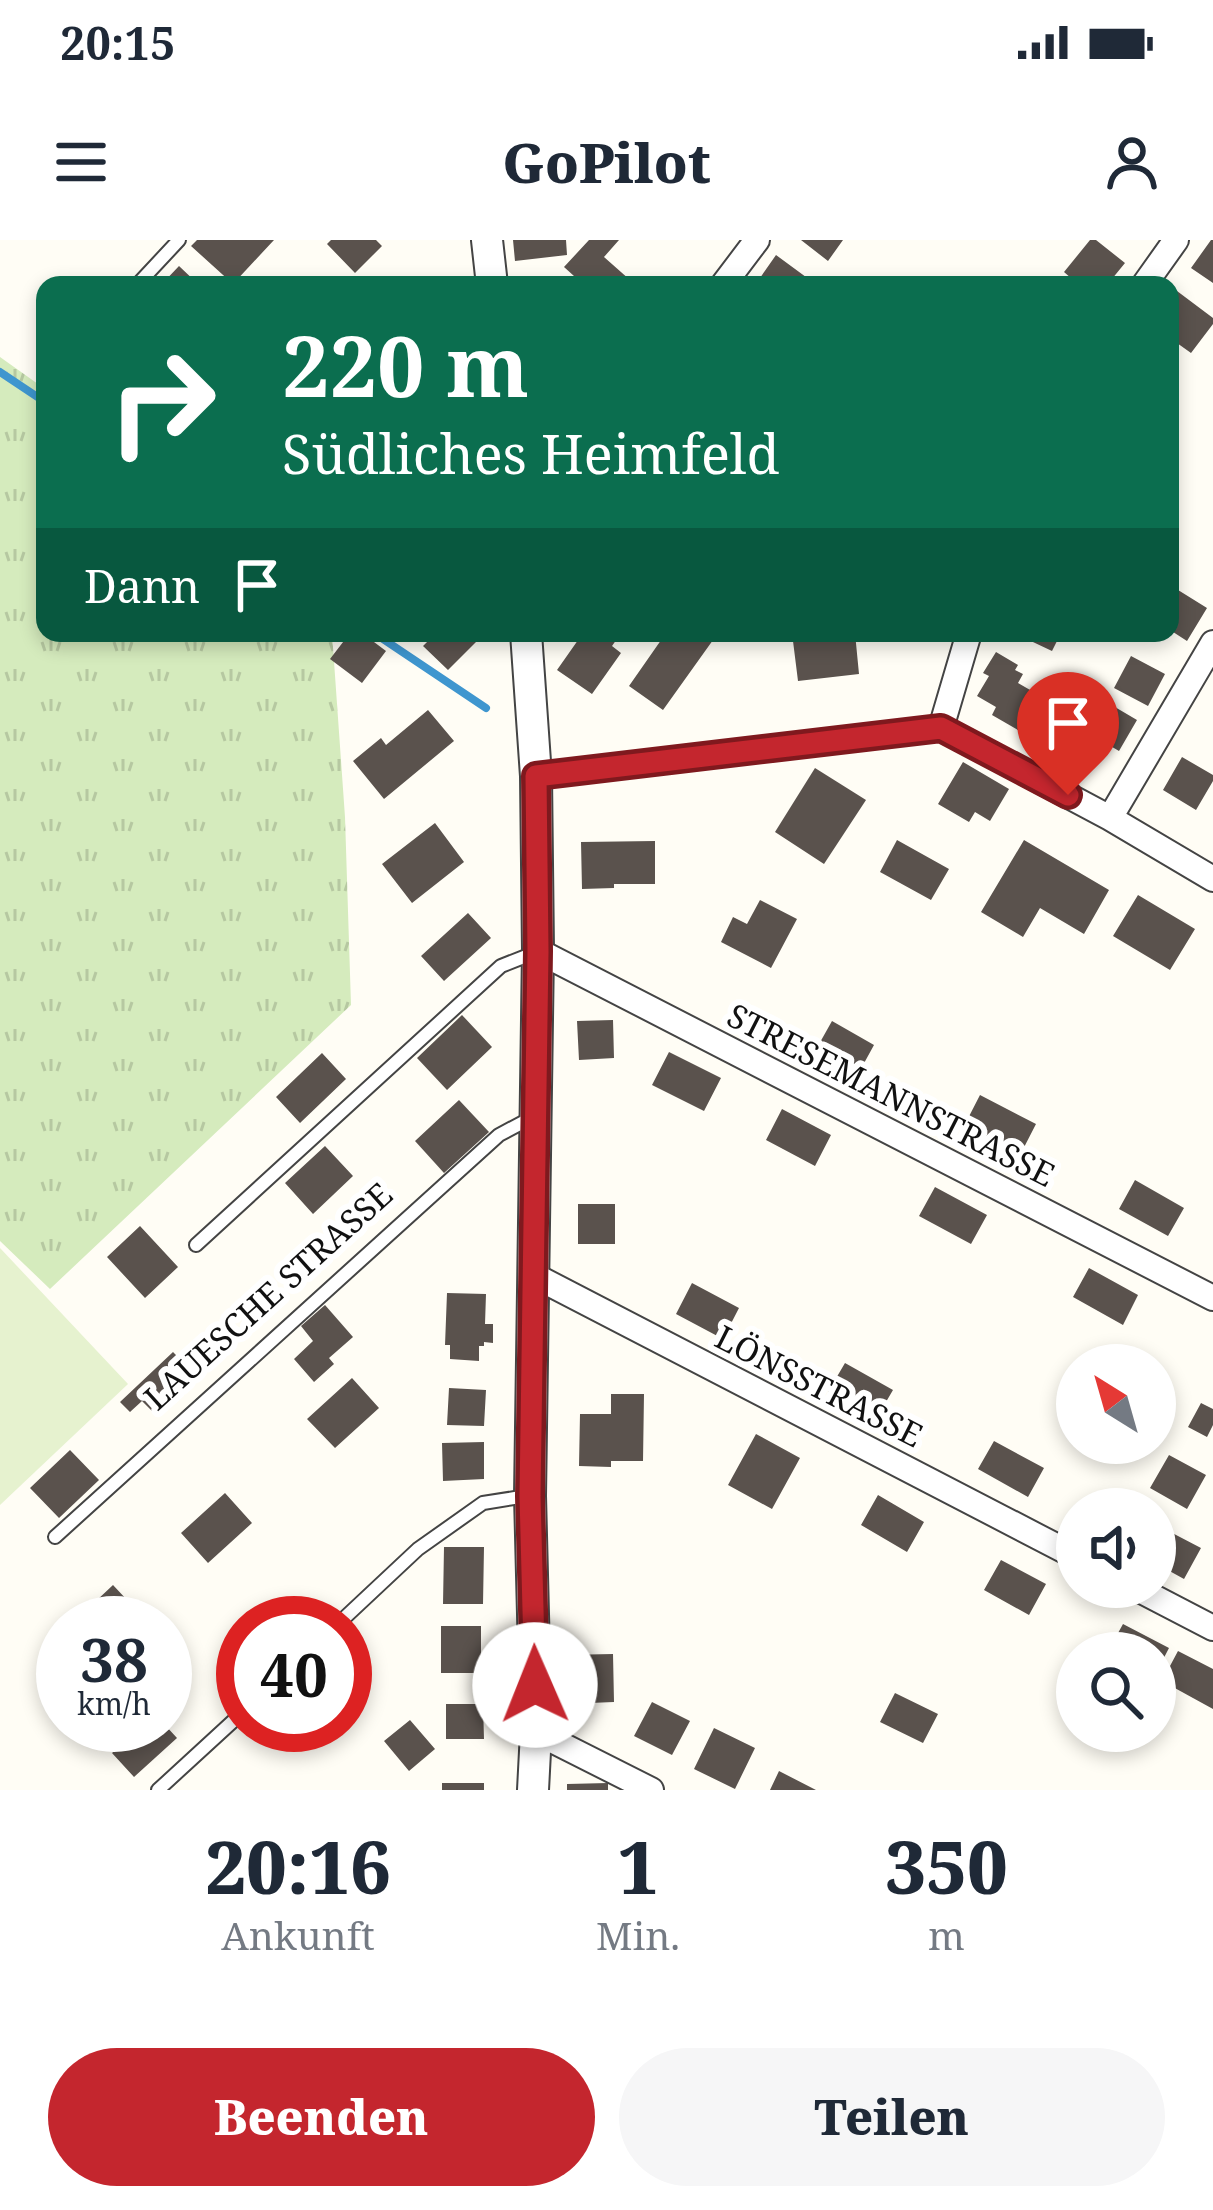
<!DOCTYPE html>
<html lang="de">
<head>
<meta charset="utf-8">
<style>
  :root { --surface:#fff; --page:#f6f6f7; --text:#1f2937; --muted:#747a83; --accent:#c4262e }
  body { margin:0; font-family:"Noto Serif",serif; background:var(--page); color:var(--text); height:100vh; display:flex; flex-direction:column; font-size:45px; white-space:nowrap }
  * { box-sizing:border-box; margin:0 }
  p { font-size:39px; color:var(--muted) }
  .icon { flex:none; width:66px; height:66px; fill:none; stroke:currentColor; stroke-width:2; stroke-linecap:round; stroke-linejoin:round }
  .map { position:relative; height:1550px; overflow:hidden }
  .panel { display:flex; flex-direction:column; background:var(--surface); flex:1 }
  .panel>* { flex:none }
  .hud { position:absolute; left:36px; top:36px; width:1143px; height:366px; border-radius:24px; box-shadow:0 6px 18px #0003; background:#0b6e4f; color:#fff; overflow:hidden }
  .needle { width:78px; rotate:323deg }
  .fabs { position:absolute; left:1056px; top:1104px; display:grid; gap:24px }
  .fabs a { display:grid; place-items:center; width:120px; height:120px; border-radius:50%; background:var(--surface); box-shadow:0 6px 18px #0003; font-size:60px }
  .speed { position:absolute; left:36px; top:1356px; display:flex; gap:24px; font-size:60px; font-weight:700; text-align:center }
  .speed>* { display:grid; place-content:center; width:156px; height:156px; border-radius:50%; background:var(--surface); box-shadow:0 6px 18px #0003; line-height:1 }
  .speed small { font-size:30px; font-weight:400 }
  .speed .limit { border:18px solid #d22; background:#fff; color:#111 }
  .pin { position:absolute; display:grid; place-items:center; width:102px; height:102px; color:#fff; margin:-123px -51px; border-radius:50% 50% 50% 0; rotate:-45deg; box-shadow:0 0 12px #0007 }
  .pin .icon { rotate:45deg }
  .me { position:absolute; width:132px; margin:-66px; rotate:359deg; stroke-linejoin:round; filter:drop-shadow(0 0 9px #0008) }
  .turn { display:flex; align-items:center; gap:42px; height:252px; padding:0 48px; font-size:54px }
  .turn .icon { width:156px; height:156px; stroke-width:2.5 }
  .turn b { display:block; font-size:84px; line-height:102px }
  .then { display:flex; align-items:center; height:114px; padding:0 48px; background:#0003; gap:24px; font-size:45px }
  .eta { display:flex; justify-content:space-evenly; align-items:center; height:204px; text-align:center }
  .eta b { font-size:72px; font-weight:800; line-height:84px }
  .primary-button { display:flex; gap:24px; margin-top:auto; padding:24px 48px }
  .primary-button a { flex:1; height:138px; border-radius:72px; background:var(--accent); color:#fff; font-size:48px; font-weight:800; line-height:138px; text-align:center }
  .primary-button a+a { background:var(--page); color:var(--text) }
  .status { display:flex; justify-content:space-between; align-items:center; height:84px; padding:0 60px; background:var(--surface); direction:ltr }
  .status svg { height:33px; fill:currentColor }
  header { display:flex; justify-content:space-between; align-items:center; height:156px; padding:0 48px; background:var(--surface); font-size:54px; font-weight:800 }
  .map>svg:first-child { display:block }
  .grass { fill:url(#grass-tufts) }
  .pitch { fill:#e6f2cf }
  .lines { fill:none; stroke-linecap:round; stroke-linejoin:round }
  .stream { stroke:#3f96cf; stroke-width:8 }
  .building { fill:#5a524d }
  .service-casing { stroke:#444; stroke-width:16 }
  .minor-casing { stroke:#444; stroke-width:28 }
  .tertiary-casing { stroke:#444; stroke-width:34 }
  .service { stroke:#fff; stroke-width:12 }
  .minor { stroke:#fff; stroke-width:24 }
  .tertiary { stroke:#fff; stroke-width:30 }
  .route-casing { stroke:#7f191e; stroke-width:30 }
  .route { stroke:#c4262e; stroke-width:21 }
  .labels { text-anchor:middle; stroke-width:12; stroke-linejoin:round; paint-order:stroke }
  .street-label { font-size:33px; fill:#111; stroke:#fff }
</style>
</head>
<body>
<div class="status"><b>20:15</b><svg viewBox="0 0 49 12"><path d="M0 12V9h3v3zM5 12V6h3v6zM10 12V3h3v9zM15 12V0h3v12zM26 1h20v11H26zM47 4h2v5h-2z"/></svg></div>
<header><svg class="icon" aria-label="menu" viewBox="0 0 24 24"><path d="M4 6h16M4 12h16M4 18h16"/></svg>GoPilot<svg class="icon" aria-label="person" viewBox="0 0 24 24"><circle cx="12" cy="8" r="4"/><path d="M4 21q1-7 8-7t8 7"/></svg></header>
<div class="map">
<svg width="1213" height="1550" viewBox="0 0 1213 1550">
  <defs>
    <pattern id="grass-tufts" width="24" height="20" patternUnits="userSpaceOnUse" patternTransform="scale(3)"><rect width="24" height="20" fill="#d5ebbd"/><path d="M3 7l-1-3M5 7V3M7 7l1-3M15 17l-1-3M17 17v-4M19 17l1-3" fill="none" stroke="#b6c8a1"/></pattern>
  </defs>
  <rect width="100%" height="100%" fill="#fffdf5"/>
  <!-- grass -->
  <path class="grass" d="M0,117l45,32v244h287l13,184 6,188 -301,284 -50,-48z"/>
  <!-- pitch -->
  <path class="pitch" d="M0,1008l128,136 -128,121z"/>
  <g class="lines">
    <!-- stream -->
    <path class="stream" d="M0,132l45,30
      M374,393l112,75"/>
  </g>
  <!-- building -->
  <path class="building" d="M197,0h77l-41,44 -42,-38z
    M331,0h45l6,6 -27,27 -28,-29z
    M513,0h53l1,15 -52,6z
    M589,0h30l-15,17 26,23 -5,5h-41l-20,-18z
    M801,0h42l-15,21z
    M1090,0h6l29,23 -18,22h-28l-15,-13z
    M1211,0h2v43l-22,-15z
    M776,15l34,25 -4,5h-51z
    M179,26l20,19h-38z
    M1177,51l36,27v6l-22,29 -21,-15v-38z
    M1170,345l37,23 -20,33 -17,-11z
    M350,393h12l24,18 -24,32 -32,-24z
    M436,393h49l-37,37 -25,-24z
    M583,393h38l-9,13 9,7 -29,41 -35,-24z
    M666,393h52l-55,77 -34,-24z
    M792,393h63l4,41 -61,7z
    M1014,393h47l-9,18z
    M996,412l22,13 -3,5 8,4 -5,9 45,26 -21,35 -50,-29 4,-8 -19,-11 12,-20 -6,-3z
    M1131,416l34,18 -17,32 -34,-18z
    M1103,460l34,20 -18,31 -34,-20z
    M428,470l26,31 -70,58 -31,-38 28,-23 5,7z
    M1182,517l31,18v6l-17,29 -33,-20z
    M963,522l46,27 -19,32 -15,-9 -6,10 -31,-18z
    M815,528l51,32 -42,64 -49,-32z
    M435,583l29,39 -52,41 -30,-39z
    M897,600l52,29 -18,31 -51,-28z
    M1024,600l85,50 -25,44 -44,-26 -17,29 -42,-25z
    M655,601v43h-41v4l-32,1 -1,-47z
    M1138,655l57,34 -25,41 -57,-34z
    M760,660l37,19 -26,49 -50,-26 12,-25 14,7z
    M468,673l23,25 -47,43 -23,-25z
    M462,775l30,32 -45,43 -30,-32z
    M613,780l1,38 -35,2 -2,-39z
    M832,781l42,24 -17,31 -43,-23z
    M669,812l52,26 -17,33 -52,-26z
    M322,813l24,26 -46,44 -24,-26z
    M980,855l56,29 -18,35 -56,-29z
    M459,860l30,32 -45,41 -29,-32z
    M782,869l49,26 -16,31 -49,-26z
    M325,906l28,30 -40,38 -28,-31z
    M1135,940l49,28 -16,28 -49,-27z
    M935,947l52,28 -16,29 -52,-28z
    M578,964h37v40h-37z
    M140,986l38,41 -33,31 -38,-41z
    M1089,1028l49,27 -15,30 -50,-28z
    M692,1043l47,25 -16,31 -47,-25z
    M447,1053l39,1 -1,30h8v19l-9,-1v4h-5v15l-29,-2v-14h-5z
    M325,1065l28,32 -24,21 5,6 -20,18 -20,-23 19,-18 -12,-15z
    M195,1104l14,14 -57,53 -10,-10 -12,11 -10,-10 53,-50 7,7z
    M845,1123l48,27 -17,29 -48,-27z
    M352,1138l27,30 -44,40 -28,-29z
    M449,1148l37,2 -2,36 -37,-1z
    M611,1154h33l-1,67h-32v6l-32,-1 1,-52h31z
    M1201,1163l12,6v16l-6,12 -19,-10z
    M756,1194l44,24 -28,51 -44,-24z
    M994,1201l50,27 -16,29 -50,-28z
    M484,1202v37l-41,2 -1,-38z
    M70,1210l29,30 -40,38 -29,-30z
    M1169,1215l37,20 -19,34 -37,-21z
    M225,1253l27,30 -44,40 -27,-30z
    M878,1255l46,27 -17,30 -46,-27z
    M1155,1284l46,24 -17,31 -29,-16z
    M444,1307h40l-1,57h-40z
    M1001,1320l45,24 -17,31 -45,-25z
    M113,1345l29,31 -8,7h-52l-4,-5z
    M1123,1384l46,24 -14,27v-22h-48z
    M441,1386h40v47h-40z
    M1178,1411l35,18v40l-51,-28z
    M613,1414l1,48 -49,2 -1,-49z
    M895,1453l43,21 -15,29 -43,-21z
    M652,1462l38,19 -18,34 -38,-19z
    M446,1464h37l1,35h-38z
    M410,1480l25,29 -26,22 -25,-30z
    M143,1485h22l12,13 -43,39 -22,-24z
    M714,1488l41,20 -20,41 -41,-20z
    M779,1531l37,19h-46z
    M442,1543h42v7h-42z
    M608,1543v7h-41v-6z"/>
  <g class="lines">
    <!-- service casing -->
    <g class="service-casing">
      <path id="service" d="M137,45l42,-45
        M196,1005l305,-279 33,-13
        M55,1297l444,-402 32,-17
        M339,1383l79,-74 65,-46 44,-7
        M158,1550l85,-78"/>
    </g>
    <!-- minor casing -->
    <g class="minor-casing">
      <path id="minor" d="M723,45l34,-45
        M1144,45l32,-45
        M941,488l28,-95
        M536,536l405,-48 169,90 103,61
        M1110,578l103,-175
        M538,711l675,347
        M531,1034l546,283
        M1134,1347l79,41
        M536,1492l115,58"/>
    </g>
    <!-- tertiary casing -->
    <g class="tertiary-casing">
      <path id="tertiary" d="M487,0l5,45
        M526,393l10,143 2,175 -8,545 6,236 -3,58"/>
    </g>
    <!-- service -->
    <use href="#service" class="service"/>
    <!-- minor -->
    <use href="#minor" class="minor"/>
    <!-- tertiary -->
    <use href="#tertiary" class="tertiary"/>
  </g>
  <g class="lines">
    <!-- route casing -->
    <g class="route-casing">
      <path id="route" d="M535,1445l-5,-189 8,-545 -2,-175 405,-48 127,67"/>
    </g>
    <!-- route -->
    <use href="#route" class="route"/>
  </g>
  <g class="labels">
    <!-- street labels -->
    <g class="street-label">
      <text transform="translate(891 855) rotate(27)" y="12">STRESEMANNSTRASSE</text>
      <text transform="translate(268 1056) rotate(-42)" y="12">LAUESCHE STRASSE</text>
      <text transform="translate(819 1146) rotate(27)" y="12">LÖNSSTRASSE</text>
    </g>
  </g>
</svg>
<div class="fabs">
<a><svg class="needle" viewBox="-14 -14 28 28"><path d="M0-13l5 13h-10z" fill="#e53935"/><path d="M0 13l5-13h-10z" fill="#747a83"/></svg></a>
<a><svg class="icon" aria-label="sound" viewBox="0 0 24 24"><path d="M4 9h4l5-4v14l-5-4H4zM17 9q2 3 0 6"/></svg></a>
<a><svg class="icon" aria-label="search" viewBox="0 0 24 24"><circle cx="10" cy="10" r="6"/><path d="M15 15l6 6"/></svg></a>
</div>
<div class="speed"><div>38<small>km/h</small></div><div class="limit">40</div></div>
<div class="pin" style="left:1068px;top:555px;background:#d93025"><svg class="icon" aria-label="arrive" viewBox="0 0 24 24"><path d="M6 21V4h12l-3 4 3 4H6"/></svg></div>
<svg class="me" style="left:535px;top:1445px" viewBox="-20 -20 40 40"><circle r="19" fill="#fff"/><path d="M0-13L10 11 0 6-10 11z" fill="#c4262e"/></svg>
<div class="hud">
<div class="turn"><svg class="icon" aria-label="right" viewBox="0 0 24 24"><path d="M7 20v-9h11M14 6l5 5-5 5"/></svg><div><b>220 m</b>Südliches Heimfeld</div></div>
<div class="then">Dann<svg class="icon" aria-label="arrive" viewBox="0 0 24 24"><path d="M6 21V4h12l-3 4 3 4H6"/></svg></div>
</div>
</div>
<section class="panel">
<div class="eta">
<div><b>20:16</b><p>Ankunft</p></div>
<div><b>1</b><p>Min.</p></div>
<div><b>350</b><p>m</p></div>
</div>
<div class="primary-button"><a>Beenden</a><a>Teilen</a></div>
</section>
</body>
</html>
